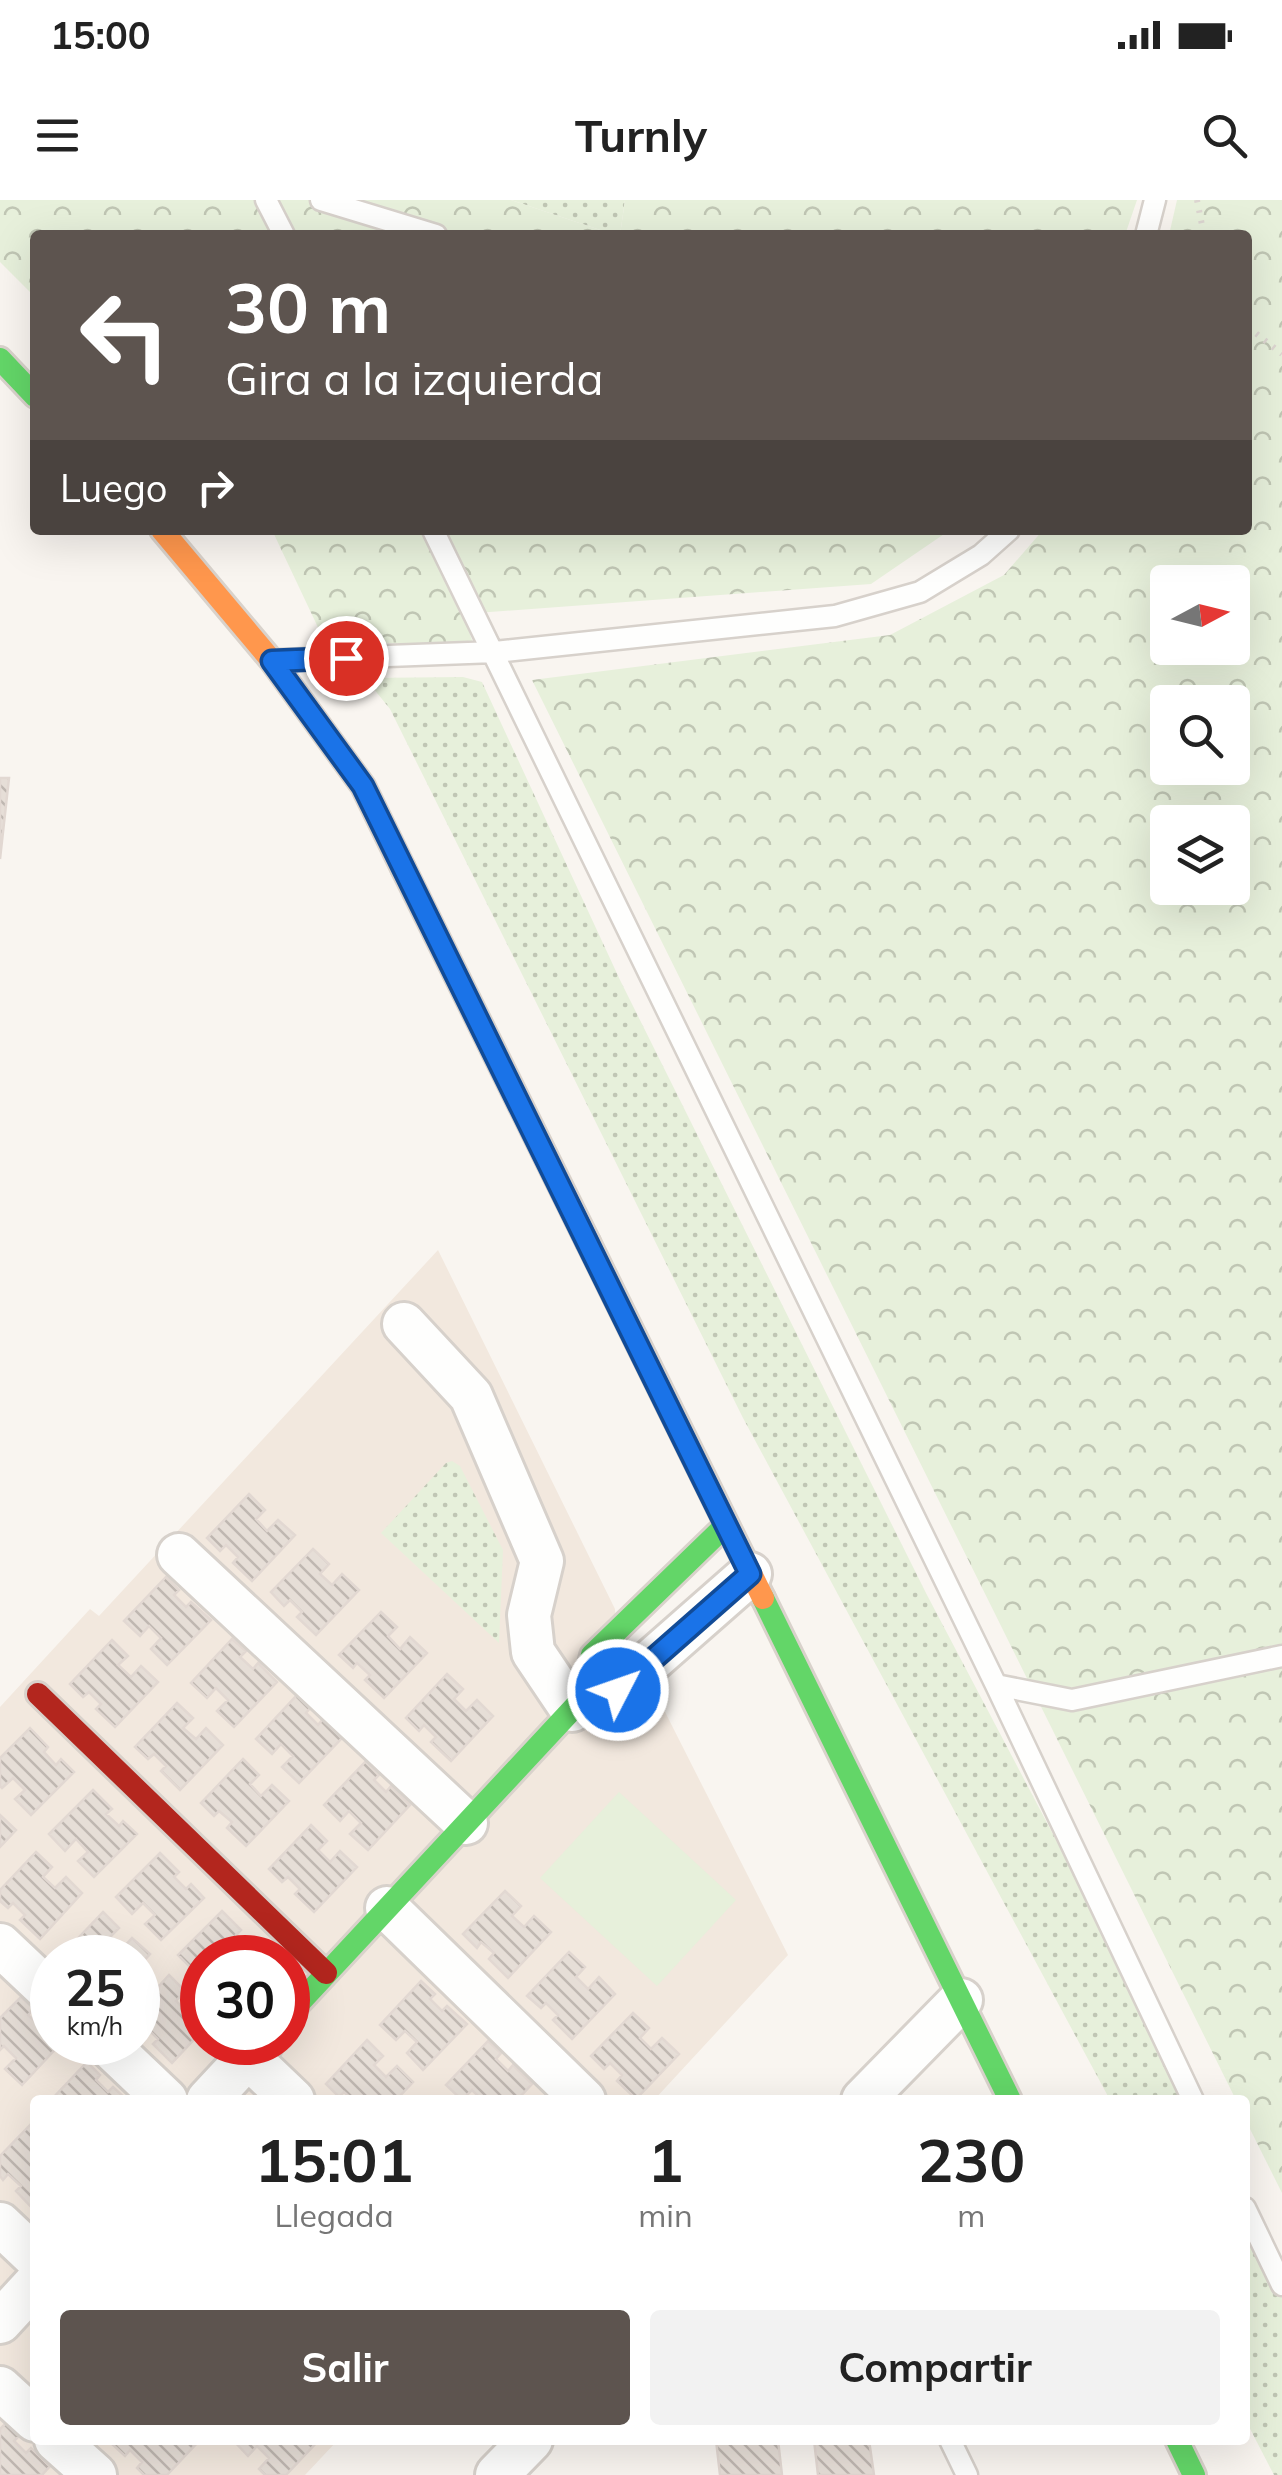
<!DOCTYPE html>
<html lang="es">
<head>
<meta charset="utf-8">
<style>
  :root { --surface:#fff; --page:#f2f2f2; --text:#222; --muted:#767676; --accent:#5d544f }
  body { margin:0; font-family:Mulish,sans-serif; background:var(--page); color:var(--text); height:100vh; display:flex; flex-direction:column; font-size:38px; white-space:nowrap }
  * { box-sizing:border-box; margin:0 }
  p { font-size:32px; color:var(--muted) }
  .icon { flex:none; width:55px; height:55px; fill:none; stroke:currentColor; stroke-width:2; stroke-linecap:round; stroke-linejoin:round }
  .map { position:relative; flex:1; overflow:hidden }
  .sheet { position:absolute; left:30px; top:1895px; width:1220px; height:350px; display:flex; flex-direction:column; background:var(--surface); border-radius:10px; box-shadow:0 10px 40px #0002 }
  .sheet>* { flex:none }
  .hud { position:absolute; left:30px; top:30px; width:1222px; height:305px; border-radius:10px; box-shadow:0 10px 40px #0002; background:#5d544f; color:#fff; overflow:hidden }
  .needle { width:65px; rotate:83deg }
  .fabs { position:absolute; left:1150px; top:365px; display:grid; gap:20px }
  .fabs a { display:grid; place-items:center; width:100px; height:100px; border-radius:10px; background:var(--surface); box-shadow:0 10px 40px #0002; font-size:50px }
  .speed { position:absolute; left:30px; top:1735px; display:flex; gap:20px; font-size:50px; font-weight:700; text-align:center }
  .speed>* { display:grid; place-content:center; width:130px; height:130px; border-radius:50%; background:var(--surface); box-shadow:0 10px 40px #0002; line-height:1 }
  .speed small { font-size:25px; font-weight:400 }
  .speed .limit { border:15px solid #d22; background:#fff; color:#111 }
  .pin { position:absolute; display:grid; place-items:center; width:85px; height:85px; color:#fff; margin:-42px; border:5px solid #fff; border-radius:50%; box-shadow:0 2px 10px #0007 }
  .me { position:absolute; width:110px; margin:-55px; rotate:49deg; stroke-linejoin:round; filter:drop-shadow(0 0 8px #0008) }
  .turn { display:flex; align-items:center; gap:35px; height:210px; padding:0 30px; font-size:45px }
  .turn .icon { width:130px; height:130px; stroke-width:2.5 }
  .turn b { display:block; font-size:70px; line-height:85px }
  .then { display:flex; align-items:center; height:95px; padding:0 30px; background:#0003; gap:20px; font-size:38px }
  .eta { display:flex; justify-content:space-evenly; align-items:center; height:170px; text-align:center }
  .eta b { font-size:60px; font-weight:700; line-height:70px }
  .button { display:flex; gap:20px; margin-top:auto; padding:20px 30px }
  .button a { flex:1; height:115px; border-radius:10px; background:var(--accent); color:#fff; font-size:40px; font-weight:700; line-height:115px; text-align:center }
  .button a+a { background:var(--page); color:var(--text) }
  .status { display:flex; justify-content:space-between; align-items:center; height:70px; padding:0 50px; background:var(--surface); direction:ltr }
  .status svg { height:28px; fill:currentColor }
  header { display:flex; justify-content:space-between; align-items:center; height:130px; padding:0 30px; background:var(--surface); font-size:45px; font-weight:700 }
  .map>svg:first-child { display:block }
  .residential { fill:#f2e8de; fill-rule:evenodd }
  .grass { fill:url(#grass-dots) }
  .forest { fill:url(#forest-crowns); fill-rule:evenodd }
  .garden { fill:#e7f0db }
  .building { fill:url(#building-back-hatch); stroke:#e2d8d2; stroke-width:2.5 }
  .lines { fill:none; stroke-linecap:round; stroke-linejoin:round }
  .lane-casing { stroke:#d7d1cb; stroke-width:25 }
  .street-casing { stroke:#d7d1cb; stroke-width:48 }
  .fast-casing { stroke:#d9d2cb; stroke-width:28 }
  .slow-casing { stroke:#d9d2cb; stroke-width:28 }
  .jam-casing { stroke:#d9d2cb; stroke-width:28 }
  .path { stroke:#dcd5d0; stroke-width:6; stroke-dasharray:2.5 8; stroke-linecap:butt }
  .lane { stroke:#fefefd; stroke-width:20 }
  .street { stroke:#fefefd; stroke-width:42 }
  .fast { stroke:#63d668; stroke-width:22 }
  .slow { stroke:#ff974d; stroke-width:22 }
  .jam { stroke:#b3261e; stroke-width:22 }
  .route-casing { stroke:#114b97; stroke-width:25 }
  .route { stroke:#1a73e8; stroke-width:18 }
</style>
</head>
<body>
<div class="status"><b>15:00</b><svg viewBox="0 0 49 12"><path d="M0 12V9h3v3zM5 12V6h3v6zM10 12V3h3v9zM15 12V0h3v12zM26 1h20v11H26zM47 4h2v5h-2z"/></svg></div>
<header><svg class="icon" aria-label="menu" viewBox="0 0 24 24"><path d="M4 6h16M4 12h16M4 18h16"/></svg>Turnly<svg class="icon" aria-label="search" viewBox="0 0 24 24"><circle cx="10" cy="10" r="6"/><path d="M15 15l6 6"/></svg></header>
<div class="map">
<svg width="1282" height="2275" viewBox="0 0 1282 2275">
  <defs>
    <pattern id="grass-dots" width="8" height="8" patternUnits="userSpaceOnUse" patternTransform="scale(2.5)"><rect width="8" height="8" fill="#e7f0db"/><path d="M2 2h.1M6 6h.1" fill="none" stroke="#c0c6b4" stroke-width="1.8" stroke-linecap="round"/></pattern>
    <pattern id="forest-crowns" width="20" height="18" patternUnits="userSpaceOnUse" patternTransform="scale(2.5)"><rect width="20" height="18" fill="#e7f0db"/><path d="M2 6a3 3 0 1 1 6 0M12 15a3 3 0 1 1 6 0" fill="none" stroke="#c0c6b4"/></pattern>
    <pattern id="building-back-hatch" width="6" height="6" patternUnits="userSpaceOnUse" patternTransform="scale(2.5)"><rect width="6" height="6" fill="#e6ded7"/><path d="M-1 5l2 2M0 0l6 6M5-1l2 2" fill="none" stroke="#bfb7b1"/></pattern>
  </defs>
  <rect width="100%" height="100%" fill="#f9f5f0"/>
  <!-- residential -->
  <path class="residential" d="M438,1050l177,359 3,81 43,14 127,251 -134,145h-619v340h303l-33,35h-305v-768l90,-98 9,7zM52,1758h86v84h-86zM202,1758h86v84h-86z"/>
  <!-- grass -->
  <path class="grass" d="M511,0h114l-5,35h-5z
    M463,477l19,5 138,298 307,615 266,505h-83l-367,-682 -353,-709 -25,-31z
    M452,1261l8,5 43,84 -4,93 -118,-110 65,-70z
    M1245,2008l37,77v190h-8l-29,-56z"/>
  <!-- forest -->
  <path class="forest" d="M0,0h511l104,35h-580v62l-35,-35z
    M625,0h512l-12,35h-505z
    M1177,0h105v1993l-37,-74v-19h-9l-704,-1420 358,-45 114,-60 39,-45h205v-295h-79zM1168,382h64v66h-64zM1168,502h64v66h-64zM1168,622h64v66h-64z
    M272,330h678l-79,54 -408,30 10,29 -7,6 -143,-11z"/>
  <!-- garden -->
  <path class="garden" d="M619,1592l117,108 -79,86 -117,-108z"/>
  <!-- building -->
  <path class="building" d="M0,578h9l-9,81z
    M249,1294l16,16 -9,9 11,12 11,-11 17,15 -43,46 -19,-18 5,-6 -12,-12 -6,6 -13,-13z
    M313,1349l16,15 -9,10 12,11 10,-11 17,16 -43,45 -19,-18 5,-5 -12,-12 -6,6 -13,-14z
    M166,1377l13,13 -5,5 12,12 5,-5 20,18 -44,45 -16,-16 10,-11 -12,-12 -9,10 -16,-15z
    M381,1412l16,15 -9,9 12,13 10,-12 17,16 -43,45 -19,-18 5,-5 -13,-12 -4,5 -14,-13z
    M232,1439l14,12 -6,6 13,12 5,-6 19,19 -43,45 -17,-16 11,-11 -12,-12 -9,10 -16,-15z
    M112,1440l16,16 -10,9 13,12 10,-11 17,16 -43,45 -19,-18 5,-5 -12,-12 -6,5 -13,-13z
    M447,1474l16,15 -9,10 12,12 11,-11 16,16 -42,45 -20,-19 5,-5 -12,-12 -5,6 -13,-13z
    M297,1495l14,12 -5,6 12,12 5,-6 19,19 -43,45 -17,-16 11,-11 -12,-12 -9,10 -16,-15z
    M177,1503l16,15 -10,10 13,11 10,-11 17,17 -43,45 -19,-19 5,-5 -12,-12 -6,5 -13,-12z
    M30,1528l18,19 -4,5 12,13 5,-6 13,13 -43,43 -16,-16 10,-9 -12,-12 -11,10 -2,-2v-28z
    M243,1559l16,16 -9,9 11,12 11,-11 17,16 -43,45 -19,-18 5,-6 -13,-11 -5,5 -13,-13z
    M366,1561l13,14 -5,5 12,12 5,-6 19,19 -42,45 -18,-16 11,-11 -12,-12 -9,10 -16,-16z
    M93,1590l19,19 -6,5 13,12 4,-5 14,13 -43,43 -16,-16 10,-9 -12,-13 -11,12 -16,-17z
    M0,1615l16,15 -16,17z
    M311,1625l16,16 -9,9 12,12 10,-11 17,16 -43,45 -19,-18 5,-5 -12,-12 -6,5 -13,-13z
    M36,1652l16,15 -9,10 12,11 11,-11 16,16 -42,46 -20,-19 5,-5 -12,-12 -5,5 -8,-7v-11z
    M160,1653l19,19 -5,5 12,12 5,-5 13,14 -43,42 -16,-16 10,-9 -12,-12 -11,11 -16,-17z
    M505,1691l16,15 -9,10 12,11 10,-11 17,16 -43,46 -19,-19 5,-6 -13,-11 -4,6 -14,-14z
    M222,1711l19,19 -5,5 12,12 5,-5 13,13 -64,3v6l-7,8 -17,-17z
    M103,1712l16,16 -9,9 12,12 10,-11 18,16 -12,13v-9l-77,-2z
    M569,1752l16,15 -9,10 12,12 11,-12 16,17 -43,45 -19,-19 5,-5 -12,-12 -5,5 -14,-12z
    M169,1775l16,16 -9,10 12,12 10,-12 4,4v26l-30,32 -19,-19 5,-5 -12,-12 -6,5 -2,-2v-21z
    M421,1781l14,13 -5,5 12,12 5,-5 20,18 -44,46 -16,-17 10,-11 -12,-11 -9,9 -16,-15z
    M21,1797l13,12 -6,6 13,12 5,-6 6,7v14h10l-40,43 -17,-16 11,-11 -12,-12 -4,4v-32z
    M633,1813l16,15 -9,10 11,11 11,-11 17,16 -43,45 -19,-18 5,-6 -12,-12 -6,6 -13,-13z
    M367,1840l16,16 -9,9 12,12 11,-11 16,16 -17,18h-43l-9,-8 -5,5 -13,-13z
    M488,1841l13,12 -5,6 12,12 5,-6 19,19 -15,16h-35l-10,-10 -10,10 -16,-15z
    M87,1862l13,13 -4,5 12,12 5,-5 14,13h-76z
    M32,1923l3,3 -1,84 -18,-19 5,-5 -13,-12 -5,6 -3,-4v-20z
    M6,2223l13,13 -5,5 12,12 5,-5 19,18 -8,9h-42v-46z
    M115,2240h83l1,1 -32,34h-23l-7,-7 5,-6 -12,-12 -5,6 -14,-13z
    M233,2240h86l-33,35h-21l-6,-6 10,-11 -12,-12 -9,10z
    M716,2240h62l4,35h-62z
    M814,2240h55l5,35h-56z"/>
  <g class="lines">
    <!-- lane casing -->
    <g class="lane-casing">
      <path id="lane" d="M266,0l18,35
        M321,0l115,35
        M1146,35l9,-35
        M433,330l563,1155 197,415
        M281,460l214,-8 340,-36 85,-24 61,-37 28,-25
        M996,1485l76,15 210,-44
        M1245,2008l37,77
        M950,2240l17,35"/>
    </g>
    <!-- street casing -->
    <g class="street-casing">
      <path id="street" d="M404,1124l67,72 71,165 -13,54 4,37 39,58
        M179,1355l287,268
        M582,1499l36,-9 132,-116
        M387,1708l197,192
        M0,1745l52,49
        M105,1842l61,58
        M248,1857l45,43
        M208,1900l54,-58
        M863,1900l98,-100
        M0,2024l35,33
        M0,2122l35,-38
        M0,2188l35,32
        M56,2240l39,35
        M497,2275l34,-35"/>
    </g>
    <!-- fast casing -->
    <g class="fast-casing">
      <path id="fast" d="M0,159l35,37
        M763,1398l247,502
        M288,1815l294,-316 10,-44 133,-129
        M1177,2240l17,35"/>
    </g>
    <!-- slow casing -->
    <g class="slow-casing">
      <path id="slow" d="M162,330l110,131 91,125 40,82
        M588,1042l175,356"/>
    </g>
    <!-- jam casing -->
    <g class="jam-casing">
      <path id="jam" d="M403,668l185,374
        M38,1494l288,279"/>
    </g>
    <!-- path -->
    <path class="path" d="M1197,0l7,35
      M1248,127l34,27"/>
    <!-- lane -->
    <use href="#lane" class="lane"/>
    <!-- street -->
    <use href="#street" class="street"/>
    <!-- fast -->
    <use href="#fast" class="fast"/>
    <!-- slow -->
    <use href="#slow" class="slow"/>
    <!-- jam -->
    <use href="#jam" class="jam"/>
  </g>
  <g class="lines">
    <!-- route casing -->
    <g class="route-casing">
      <path id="route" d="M346,458l-74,3 91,125 387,788 -132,116"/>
    </g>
    <!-- route -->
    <use href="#route" class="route"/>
  </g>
</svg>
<div class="fabs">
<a><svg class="needle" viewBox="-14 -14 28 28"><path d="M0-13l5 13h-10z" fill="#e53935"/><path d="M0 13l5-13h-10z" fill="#767676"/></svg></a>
<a><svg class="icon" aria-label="search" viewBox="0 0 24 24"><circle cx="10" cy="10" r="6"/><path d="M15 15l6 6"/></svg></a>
<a><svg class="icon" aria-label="layers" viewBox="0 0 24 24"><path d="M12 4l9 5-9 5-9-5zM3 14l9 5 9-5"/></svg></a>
</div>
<div class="speed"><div>25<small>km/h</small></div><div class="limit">30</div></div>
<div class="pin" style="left:346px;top:458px;background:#d93025"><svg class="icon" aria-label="arrive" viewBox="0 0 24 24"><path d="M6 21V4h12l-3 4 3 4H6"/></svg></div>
<svg class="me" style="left:618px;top:1490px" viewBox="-20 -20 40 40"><circle r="17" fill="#1a73e8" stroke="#fff" stroke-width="3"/><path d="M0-11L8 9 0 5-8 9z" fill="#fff"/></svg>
<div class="hud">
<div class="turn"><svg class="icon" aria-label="left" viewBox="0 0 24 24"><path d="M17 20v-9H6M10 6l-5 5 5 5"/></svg><div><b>30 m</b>Gira a la izquierda</div></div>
<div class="then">Luego<svg class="icon" aria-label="right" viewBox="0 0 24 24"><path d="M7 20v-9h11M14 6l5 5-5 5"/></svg></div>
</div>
<section class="sheet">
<div class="eta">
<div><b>15:01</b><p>Llegada</p></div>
<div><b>1</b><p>min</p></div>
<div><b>230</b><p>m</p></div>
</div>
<div class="button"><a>Salir</a><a>Compartir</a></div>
</section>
</div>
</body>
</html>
